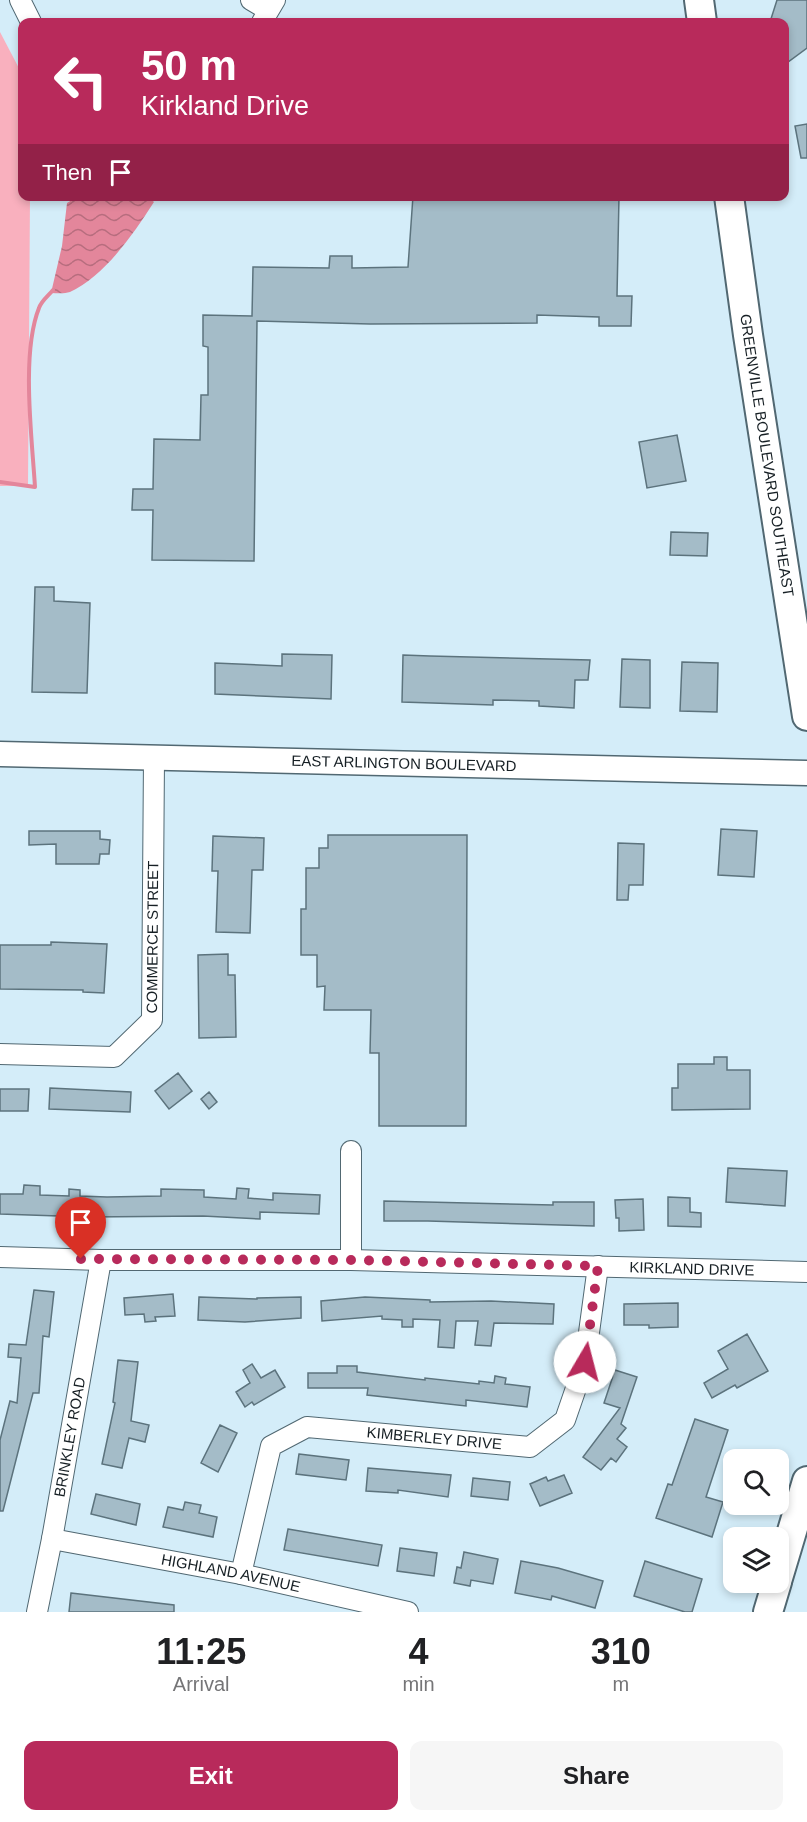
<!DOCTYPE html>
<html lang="en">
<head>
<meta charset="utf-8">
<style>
  :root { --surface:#fff; --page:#f6f6f6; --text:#202124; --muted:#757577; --accent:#b82a5b }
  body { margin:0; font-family:Helvetica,sans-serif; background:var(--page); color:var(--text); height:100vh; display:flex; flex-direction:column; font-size:22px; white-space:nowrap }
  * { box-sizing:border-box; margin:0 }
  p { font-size:20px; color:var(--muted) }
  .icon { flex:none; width:33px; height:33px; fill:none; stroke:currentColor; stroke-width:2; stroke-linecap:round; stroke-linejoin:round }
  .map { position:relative; height:1612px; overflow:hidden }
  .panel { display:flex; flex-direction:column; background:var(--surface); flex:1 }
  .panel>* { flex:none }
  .guide { position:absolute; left:18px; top:18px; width:771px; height:183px; border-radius:12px; box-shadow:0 3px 9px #0003; background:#b82a5b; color:#fff; overflow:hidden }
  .buttons { position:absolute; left:723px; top:1449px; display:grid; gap:12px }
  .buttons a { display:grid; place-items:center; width:66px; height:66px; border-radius:12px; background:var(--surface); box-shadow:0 3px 9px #0003; font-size:30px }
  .pin { position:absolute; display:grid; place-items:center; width:51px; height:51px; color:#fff; margin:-62px -26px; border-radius:50% 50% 50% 0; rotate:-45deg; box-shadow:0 0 6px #0007 }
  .pin .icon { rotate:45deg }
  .me { position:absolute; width:66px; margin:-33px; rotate:8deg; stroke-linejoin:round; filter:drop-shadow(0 0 4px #0008) }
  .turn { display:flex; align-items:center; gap:21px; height:126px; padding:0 24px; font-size:27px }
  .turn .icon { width:78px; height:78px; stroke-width:2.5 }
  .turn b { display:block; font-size:42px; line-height:51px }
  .then { display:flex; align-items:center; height:57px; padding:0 24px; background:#0003; gap:12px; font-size:22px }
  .eta { display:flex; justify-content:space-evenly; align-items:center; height:102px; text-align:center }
  .eta b { font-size:36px; font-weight:700; line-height:42px }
  .action { display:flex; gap:12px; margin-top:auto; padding:12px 24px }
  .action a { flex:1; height:69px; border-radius:12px; background:var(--accent); color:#fff; font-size:24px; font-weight:700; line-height:69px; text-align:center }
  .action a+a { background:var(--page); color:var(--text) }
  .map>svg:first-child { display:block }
  .pitch { fill:#f9b0be }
  .water { fill:url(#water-waves) }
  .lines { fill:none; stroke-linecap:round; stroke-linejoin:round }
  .stream { stroke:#e3869b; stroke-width:4 }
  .building { fill:#a4bcc8; stroke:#5c737d; stroke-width:1.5 }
  .minor-casing { stroke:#516872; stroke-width:22 }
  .major-casing { stroke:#516872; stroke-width:27 }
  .highway-casing { stroke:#516872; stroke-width:32 }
  .minor { stroke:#fff; stroke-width:20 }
  .major { stroke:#fff; stroke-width:24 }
  .highway { stroke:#fff; stroke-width:28 }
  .route { stroke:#b82a5b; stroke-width:10; stroke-dasharray:0 18 }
  .labels { text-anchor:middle; stroke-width:4.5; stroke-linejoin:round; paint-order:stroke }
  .street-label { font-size:15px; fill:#161f24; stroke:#eef8fd }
</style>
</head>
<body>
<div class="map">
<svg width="807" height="1612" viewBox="0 0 807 1612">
  <defs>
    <pattern id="water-waves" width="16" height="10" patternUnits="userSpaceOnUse" patternTransform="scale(1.5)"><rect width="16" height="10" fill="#e3869b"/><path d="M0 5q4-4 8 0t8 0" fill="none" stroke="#b76d7e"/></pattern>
  </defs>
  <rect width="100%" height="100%" fill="#d4edf9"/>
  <!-- pitch -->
  <path class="pitch" d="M0,32l22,42v122l8,1 -2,289h-28z"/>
  <!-- water -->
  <path class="water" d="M77,197h70l7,5c-20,31 -49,74 -84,90 -6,2 -13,1 -19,1l11,-47 5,-43z"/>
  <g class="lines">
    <!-- stream -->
    <path class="stream" d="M0,482l35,5c-3,-49 -14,-134 4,-179 2,-7 10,-13 14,-18"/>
  </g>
  <!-- building -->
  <path class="building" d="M777,0h30v48l-23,17v-43h-14z
    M807,124v34h-6l-6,-32z
    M413,196l206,1 -2,99h15l-1,30h-32v-9l-62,-2v8l-167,1 -113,-3 -3,240 -102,-1 1,-50h-21l1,-21h20l1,-50 46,1 1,-45h7v-48l-5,-1v-31l49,1 1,-49 76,1 1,-12h22v12l56,-1z
    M677,435l9,46 -39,7 -8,-46z
    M671,532l37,1 -1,23 -37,-1z
    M35,587h19v14l36,2 -3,90 -55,-1z
    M282,654l50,1 -1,44 -116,-5v-31l67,3z
    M403,655l27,1 160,4 -2,20h-13l-1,28 -35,-2v-5l-46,-1v5l-91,-3z
    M622,659l28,1v48l-30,-1z
    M682,662l36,1 -1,49 -37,-1z
    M721,829l36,2 -3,46 -36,-2z
    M29,831h71v8l10,1 -1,14h-9l-1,10h-43v-20l-27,1z
    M328,835h139l-1,291h-87v-73h-9l1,-43h-47l1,-24 -8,1v-32h-16v-46h5v-41h13v-20h9z
    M213,836l51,2 -1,32h-11l-2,63 -34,-1 2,-61h-6z
    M618,843l26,1 -1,41h-14l-1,15h-11z
    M51,942l56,2 -3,49 -21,-1v-2l-83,-1v-44h51z
    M228,954v21h7l1,62 -37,1 -1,-83z
    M714,1057h13v13h23v39l-78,1v-22h6v-24h36z
    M178,1073l14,18 -23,18 -14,-18z
    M50,1088l81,4 -1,20 -81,-3z
    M0,1089h29l-1,22h-28z
    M209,1092l8,10 -8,7 -8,-10z
    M728,1168l59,3 -2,35 -59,-4z
    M24,1185l16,1v9l29,1v-7l11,1v6l27,1 54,-1v-7l43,1v7l32,2 1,-11 12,1 -1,9 25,2v-7l47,2 -1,19 -59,-2v7l-57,-3 -115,1 -88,-3v-20h23z
    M668,1197l22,1v14l11,1v14l-33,-1z
    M643,1199l1,31 -25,1v-13h-3l-1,-18z
    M384,1201l169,4v-3h41v24l-166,-5h-44z
    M34,1290l20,2 -5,45 -6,-1 -4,57h-6l-30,118h-3v-71l10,-39 7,2 4,-45 -13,-1 1,-13 17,1z
    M173,1294l2,22 -20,1 1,4 -11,1 -1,-8 -19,1 -1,-17z
    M199,1297l58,2v-1l44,-1v21l-56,4 -47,-2z
    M365,1297l65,3v2l61,-1 63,3 -1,20 -59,-1 -3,23 -16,-1 3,-24h-22l-2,27 -16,-1 2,-27 -27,-1v8h-11v-7l-20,-1v-3l-60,5 -1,-20z
    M678,1303v24l-29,1v-3h-25v-21z
    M747,1334l21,37 -31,17 -2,-3 -23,13 -8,-15 24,-14 -10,-18z
    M118,1360l20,2 -7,59 18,4 -4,17 -16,-4 -7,30 -20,-4 13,-61 -2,-1z
    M252,1364l9,14 14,-8 10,17 -31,18 -2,-3 -7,5 -9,-15 14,-9 -7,-13z
    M337,1366h20v6l68,8v-2l54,6v-3l15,2 1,-7 11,2 -1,6 25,3 -3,20 -61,-7v6l-99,-11 1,-7h-60v-15h29z
    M615,1370l22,7 -16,47 5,4 -9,11 10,8 -11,15 -5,-4 -10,12 -18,-13 37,-49 -16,-5z
    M695,1419l33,11 -22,67 17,5 -11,35 -56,-19 12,-34 4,1z
    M220,1425l17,8 -19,39 -17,-9z
    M299,1454l50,6 -3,20 -50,-6z
    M368,1468l83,7 -3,22 -50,-7v3l-32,-2z
    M564,1475l8,18 -32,13 -10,-22 16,-7 2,4z
    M473,1478l37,4 -2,18 -37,-4z
    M96,1494l44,10 -4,21 -45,-11z
    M185,1502l16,3 -2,8 18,4 -4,20 -50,-10 5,-20 15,3z
    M288,1529l94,16 -4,21 -94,-16z
    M400,1548l37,5 -3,23 -37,-5z
    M464,1552l34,7 -5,25 -22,-4 -1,6 -16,-3 3,-16 4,1z
    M521,1561l37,7 45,13 -8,27 -43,-12 -1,4 -36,-7z
    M645,1561l57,18 -10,33h-7l-51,-16z
    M71,1593l103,12v7h-105z"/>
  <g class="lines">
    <!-- minor casing -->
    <g class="minor-casing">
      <g id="minor">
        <path d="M20,0l11,22"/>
        <path d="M251,0l17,10"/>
        <path d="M262,22l13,-22"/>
        <path id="s1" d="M0,1054l114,3 38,-37 2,-262"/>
        <path id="s2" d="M0,1257l101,3h250l456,12"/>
        <path d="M351,1260v-109"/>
        <path id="s3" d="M52,1539l189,35 167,38"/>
        <path id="s4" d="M241,1574l30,-128 36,-19 223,20 35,-27 20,-58 13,-96"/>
        <path id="s5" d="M37,1612l15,-73 49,-279"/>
      </g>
    </g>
    <!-- major casing -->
    <g class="major-casing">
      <g id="major">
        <path id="s6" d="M0,754l807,19"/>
      </g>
    </g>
    <!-- highway casing -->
    <g class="highway-casing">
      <g id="highway">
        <path d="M699,0l3,22"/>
        <path id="s7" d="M729,196l19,139 59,381"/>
        <path d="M778,1578l29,-97"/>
        <path d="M768,1612l9,-30"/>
      </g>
    </g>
    <!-- minor -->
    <use href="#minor" class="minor"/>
    <!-- major -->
    <use href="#major" class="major"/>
    <!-- highway -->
    <use href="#highway" class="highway"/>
  </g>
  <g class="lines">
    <!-- route -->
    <path class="route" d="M81,1259l270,1 247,6 -13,96"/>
  </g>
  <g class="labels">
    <!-- street labels -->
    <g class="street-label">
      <text dy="5" stroke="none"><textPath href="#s7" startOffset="262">GREENVILLE BOULEVARD SOUTHEAST</textPath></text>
      <text dy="5" stroke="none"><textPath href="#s6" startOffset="404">EAST ARLINGTON BOULEVARD</textPath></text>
      <text dy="5" stroke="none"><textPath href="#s1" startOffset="250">COMMERCE STREET</textPath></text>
      <text dy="5" stroke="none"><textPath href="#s2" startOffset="692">KIRKLAND DRIVE</textPath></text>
      <text dy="5" stroke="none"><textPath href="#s5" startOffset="178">BRINKLEY ROAD</textPath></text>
      <text dy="5" stroke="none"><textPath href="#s4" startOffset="300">KIMBERLEY DRIVE</textPath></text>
      <text dy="5" stroke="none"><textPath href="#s3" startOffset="182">HIGHLAND AVENUE</textPath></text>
    </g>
  </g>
</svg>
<div class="buttons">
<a><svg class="icon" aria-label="search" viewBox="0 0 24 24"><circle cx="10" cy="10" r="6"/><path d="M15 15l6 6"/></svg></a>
<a><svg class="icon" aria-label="layers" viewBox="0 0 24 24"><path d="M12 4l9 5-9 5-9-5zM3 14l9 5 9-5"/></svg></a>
</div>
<div class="pin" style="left:81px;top:1259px;background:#d93025"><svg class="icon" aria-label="arrive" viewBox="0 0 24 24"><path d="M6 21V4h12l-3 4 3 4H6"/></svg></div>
<svg class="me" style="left:585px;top:1362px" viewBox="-20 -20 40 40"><circle r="19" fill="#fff"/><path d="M0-13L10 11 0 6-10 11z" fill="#b82a5b"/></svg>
<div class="guide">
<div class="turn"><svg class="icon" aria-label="left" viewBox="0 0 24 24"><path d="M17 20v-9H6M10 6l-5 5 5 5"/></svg><div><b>50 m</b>Kirkland Drive</div></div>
<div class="then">Then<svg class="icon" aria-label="arrive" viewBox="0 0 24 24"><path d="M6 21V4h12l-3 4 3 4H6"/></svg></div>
</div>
</div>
<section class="panel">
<div class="eta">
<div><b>11:25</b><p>Arrival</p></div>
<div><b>4</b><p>min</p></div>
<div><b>310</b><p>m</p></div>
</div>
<div class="action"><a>Exit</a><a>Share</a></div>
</section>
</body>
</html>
